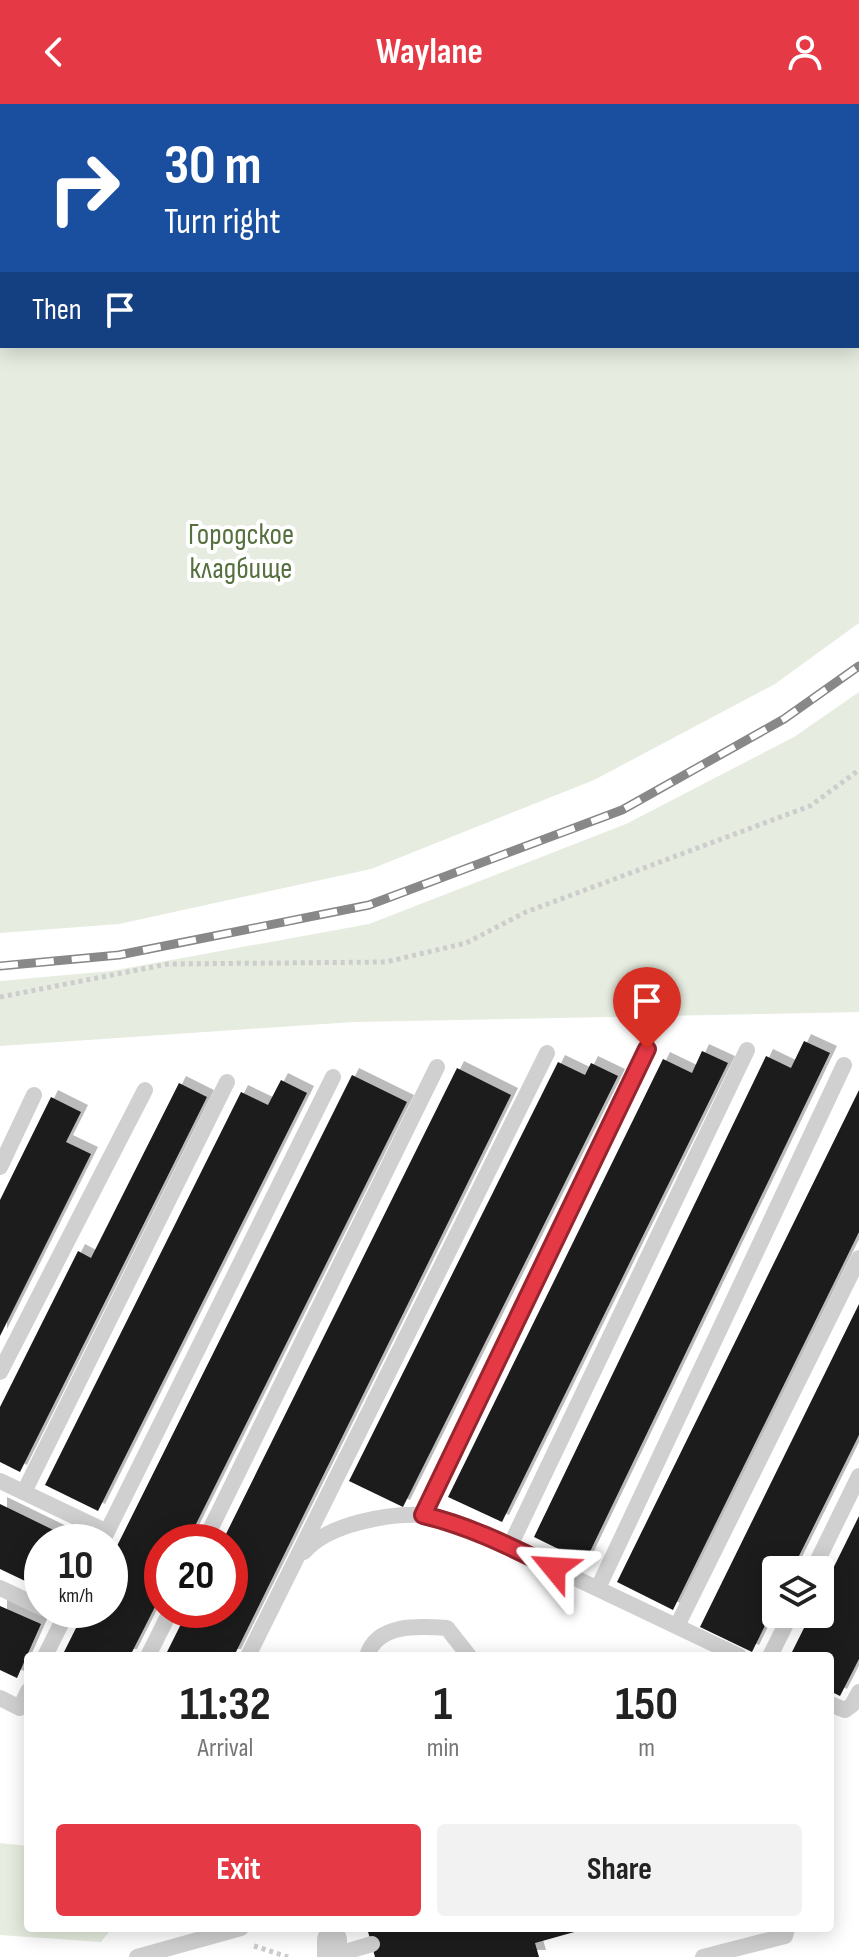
<!DOCTYPE html>
<html lang="en">
<head>
<meta charset="utf-8">
<style>
  :root { --surface:#fff; --page:#f2f2f2; --text:#222; --muted:#767676; --accent:#e63946 }
  body { margin:0; font-family:"Sofia Sans Condensed",sans-serif; background:var(--page); color:var(--text); height:100vh; display:flex; flex-direction:column; font-size:30px; white-space:nowrap }
  * { box-sizing:border-box; margin:0 }
  p { font-size:26px; color:var(--muted) }
  .icon { flex:none; width:44px; height:44px; fill:none; stroke:currentColor; stroke-width:2; stroke-linecap:round; stroke-linejoin:round }
  .map { position:relative; flex:1; overflow:hidden }
  .sheet { position:absolute; left:24px; top:1548px; width:810px; height:280px; display:flex; flex-direction:column; background:var(--surface); border-radius:8px; box-shadow:0 4px 20px #0003 }
  .sheet>* { flex:none }
  .banner { position:absolute; left:0px; top:0px; width:860px; height:244px; box-shadow:0 4px 20px #0003; background:#1a4fa0; color:#fff; overflow:hidden }
  .buttons { position:absolute; left:762px; top:1452px; display:grid; gap:16px }
  .buttons a { display:grid; place-items:center; width:72px; height:72px; border-radius:8px; background:var(--surface); box-shadow:0 4px 20px #0003; font-size:40px }
  .speed { position:absolute; left:24px; top:1420px; display:flex; gap:16px; font-size:40px; font-weight:700; text-align:center }
  .speed>* { display:grid; place-content:center; width:104px; height:104px; border-radius:50%; background:var(--surface); box-shadow:0 4px 20px #0003; line-height:1 }
  .speed small { font-size:20px; font-weight:400 }
  .speed .limit { border:12px solid #d22; background:#fff; color:#111 }
  .pin { position:absolute; display:grid; place-items:center; width:68px; height:68px; color:#fff; margin:-82px -34px; border-radius:50% 50% 50% 0; rotate:-45deg; box-shadow:0 0 8px #0007 }
  .pin .icon { rotate:45deg }
  .me { position:absolute; width:88px; margin:-44px; rotate:297deg; stroke-linejoin:round; filter:drop-shadow(0 0 6px #0008) }
  .turn { display:flex; align-items:center; gap:28px; height:168px; padding:0 32px; font-size:36px }
  .turn .icon { width:104px; height:104px; stroke-width:2.5 }
  .turn b { display:block; font-size:56px; line-height:68px }
  .then { display:flex; align-items:center; height:76px; padding:0 32px; background:#0003; gap:16px; font-size:30px }
  .eta { display:flex; justify-content:space-evenly; align-items:center; height:136px; text-align:center }
  .eta b { font-size:48px; font-weight:700; line-height:56px }
  .primary-button { display:flex; gap:16px; margin-top:auto; padding:16px 32px }
  .primary-button a { flex:1; height:92px; border-radius:8px; background:var(--accent); color:#fff; font-size:32px; font-weight:700; line-height:92px; text-align:center }
  .primary-button a+a { background:var(--page); color:var(--text) }
  header { display:flex; justify-content:space-between; align-items:center; height:104px; padding:0 32px; background:var(--accent); color:#fff; font-size:36px; font-weight:700 }
  .map>svg:first-child { display:block }
  .green { fill:#e6ecdf; fill-rule:evenodd }
  .building { fill:#1a1a1a; filter:url(#shadow) }
  .lines { fill:none; stroke-linecap:round; stroke-linejoin:round }
  .path { stroke:#cdcdcd; stroke-width:5; stroke-dasharray:4 4; stroke-linecap:butt }
  .lane { stroke:#d0d0d0; stroke-width:16 }
  .street { stroke:#d0d0d0; stroke-width:30 }
  .rail-casing { stroke:#888; stroke-width:9 }
  .rail { stroke:#fff; stroke-width:6; stroke-dasharray:18; stroke-linecap:butt }
  .route-casing { stroke:#96252e; stroke-width:20 }
  .route { stroke:#e63946; stroke-width:14 }
  .labels { text-anchor:middle; stroke-width:8; stroke-linejoin:round; paint-order:stroke }
  .park-label { font-size:30px; fill:#56703f; stroke:#fff }
</style>
</head>
<body>
<header><svg class="icon" aria-label="back" viewBox="0 0 24 24"><path d="M15 5l-7 7 7 7"/></svg>Waylane<svg class="icon" aria-label="person" viewBox="0 0 24 24"><circle cx="12" cy="8" r="4"/><path d="M4 21q1-7 8-7t8 7"/></svg></header>
<div class="map">
<svg width="859" height="1853" viewBox="0 0 859 1853">
  <defs>
    <filter id="shadow"><feDropShadow dx="7" dy="-7" stdDeviation="0" flood-color="#0004"/></filter>
  </defs>
  <rect width="100%" height="100%" fill="#fff"/>
  <!-- green -->
  <path class="green" d="M0,0h859v519l-84,61 -181,96 -223,89 -252,55 -119,9zM2,2h856v240h-856z
    M859,588v320l-506,10 -353,24v-65l111,-10 258,-47 257,-100 168,-87z
    M0,1739l28,3v82h84l-11,14 -101,-7z"/>
  <!-- building -->
  <path class="building" d="M804,937l26,12 -245,509 -51,-25 232,-481 25,12z
    M702,947l26,12 -226,459 -54,-25 215,-438 29,14z
    M558,958l27,13 6,-12 27,13 -215,431 -54,-26z
    M457,964l54,27 -277,561h-69l23,-46h42v-68h-8z
    M352,971l55,27 -220,440h-25v51l-32,63h-68l23,-46h25v-50z
    M281,976l26,13 -209,418 -53,-26 196,-393 27,13z
    M179,979l28,14 -187,375 -20,-10v-55l78,-156 13,7z
    M859,986v142l-186,378 -56,-28z
    M51,993l30,15 -15,30 25,12 -91,182v-136z
    M859,1200v131l-67,135h-16v33l-24,49 -52,-25z
    M0,1400l78,38h-36v47l-42,-20z
    M859,1412v143l-19,37 -10,-5v-35h-40l21,-42h9v-19z
    M0,1502l41,18 -24,54 -17,-8z
    M367,1824h218v1l-50,14 4,14h-164z"/>
  <g class="lines">
    <!-- path -->
    <path class="path" d="M0,893l168,-33 218,-2 80,-19 60,-31 284,-106 49,-36
      M254,1842l34,11"/>
    <!-- lane -->
    <path class="lane" d="M0,1063l34,-72
      M0,1268l145,-282
      M0,1377l107,51
      M24,1388l203,-410
      M423,1411l224,-466
      M102,1438l231,-465
      M204,1438l233,-475
      M510,1442l237,-496
      M304,1448c23,-28 85,-39 119,-37 40,3 93,35 129,52 62,30 125,59 187,89
      M813,1466l46,-94
      M0,1484l42,20
      M598,1484l246,-523
      M677,1522l182,-368
      M45,1552l23,-46
      M148,1552l23,-46
      M248,1552l299,-603
      M367,1552c10,-33 52,-30 80,-28l22,28
      M770,1552l21,-42
      M0,1594l20,10 8,-17
      M830,1600l15,6 7,-5 7,-13
      M332,1852l40,-12
      M137,1853l104,-29
      M703,1853l82,-21 2,-8"/>
    <!-- street -->
    <path class="street" d="M332,1836v17"/>
    <!-- rail casing -->
    <g class="rail-casing">
      <path id="rail" d="M0,862l119,-11 250,-50 253,-95 162,-91 75,-53"/>
    </g>
    <!-- rail -->
    <use href="#rail" class="rail"/>
  </g>
  <g class="lines">
    <!-- route casing -->
    <g class="route-casing">
      <path id="route" d="M554,1464c-43,-21 -84,-42 -131,-53l224,-466"/>
    </g>
    <!-- route -->
    <use href="#route" class="route"/>
  </g>
  <g class="labels">
    <!-- park labels -->
    <g class="park-label">
      <text x="241" y="440">Городское<tspan x="241" dy="34">кладбище</tspan></text>
    </g>
  </g>
</svg>
<div class="buttons">
<a><svg class="icon" aria-label="layers" viewBox="0 0 24 24"><path d="M12 4l9 5-9 5-9-5zM3 14l9 5 9-5"/></svg></a>
</div>
<div class="speed"><div>10<small>km/h</small></div><div class="limit">20</div></div>
<div class="pin" style="left:647px;top:945px;background:#d93025"><svg class="icon" aria-label="arrive" viewBox="0 0 24 24"><path d="M6 21V4h12l-3 4 3 4H6"/></svg></div>
<svg class="me" style="left:554px;top:1464px" viewBox="-20 -20 40 40"><path d="M0-17L14 15 0 8-14 15z" fill="#e63946" stroke="#fff" stroke-width="4"/></svg>
<div class="banner">
<div class="turn"><svg class="icon" aria-label="right" viewBox="0 0 24 24"><path d="M7 20v-9h11M14 6l5 5-5 5"/></svg><div><b>30 m</b>Turn right</div></div>
<div class="then">Then<svg class="icon" aria-label="arrive" viewBox="0 0 24 24"><path d="M6 21V4h12l-3 4 3 4H6"/></svg></div>
</div>
<section class="sheet">
<div class="eta">
<div><b>11:32</b><p>Arrival</p></div>
<div><b>1</b><p>min</p></div>
<div><b>150</b><p>m</p></div>
</div>
<div class="primary-button"><a>Exit</a><a>Share</a></div>
</section>
</div>
</body>
</html>
